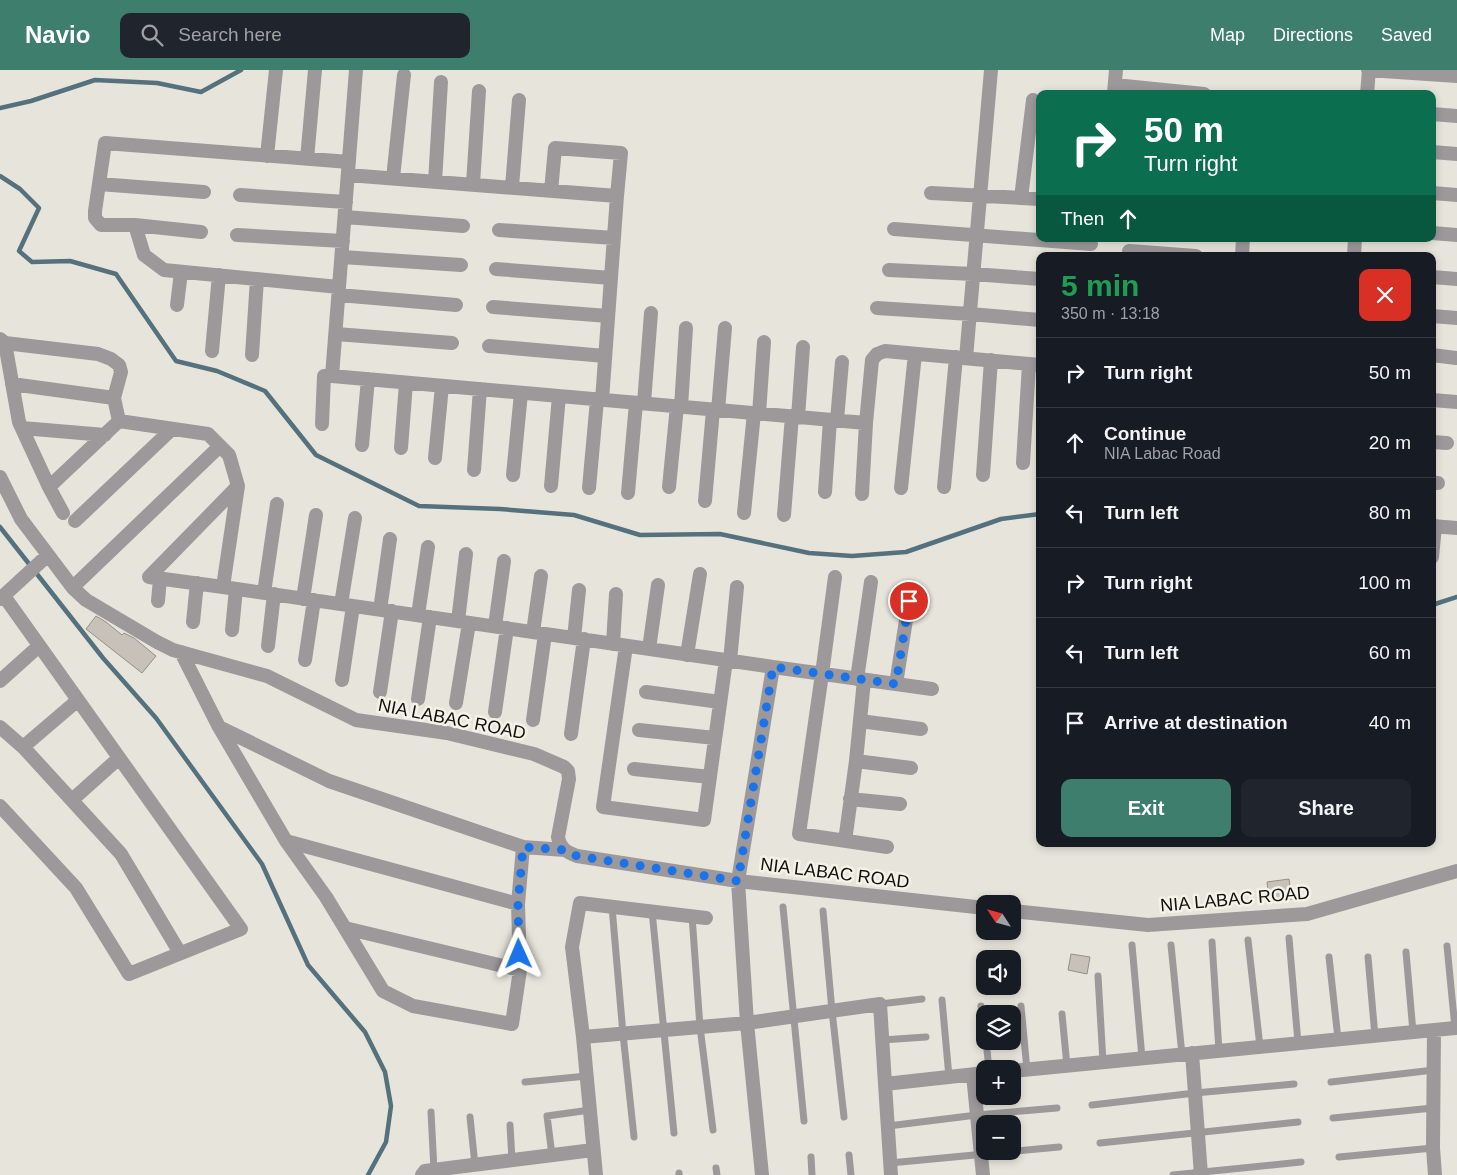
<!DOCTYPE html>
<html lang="en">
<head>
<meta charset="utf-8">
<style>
  :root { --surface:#171b24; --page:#20242c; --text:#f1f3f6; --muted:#9ea1a6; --line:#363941; --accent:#3e7e6d }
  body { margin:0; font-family:Helvetica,sans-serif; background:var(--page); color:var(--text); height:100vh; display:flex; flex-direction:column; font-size:19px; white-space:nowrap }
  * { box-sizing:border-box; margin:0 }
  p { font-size:16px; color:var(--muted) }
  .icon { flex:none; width:28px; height:28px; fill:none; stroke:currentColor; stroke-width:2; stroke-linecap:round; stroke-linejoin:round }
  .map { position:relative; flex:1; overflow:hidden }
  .details { position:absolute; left:1036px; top:182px; width:400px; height:595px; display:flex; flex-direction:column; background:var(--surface); border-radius:10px; box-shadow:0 2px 8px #0003 }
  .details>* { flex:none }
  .hud { position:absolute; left:1036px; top:20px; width:400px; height:152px; border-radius:10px; box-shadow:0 2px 8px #0003; background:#0b6e4f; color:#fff; overflow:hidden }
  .needle { width:32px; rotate:306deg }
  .fabs { position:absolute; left:976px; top:825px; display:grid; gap:10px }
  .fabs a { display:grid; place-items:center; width:45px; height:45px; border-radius:10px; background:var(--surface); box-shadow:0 2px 8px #0003; font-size:25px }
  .pin { position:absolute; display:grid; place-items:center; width:42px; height:42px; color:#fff; margin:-21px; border:2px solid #fff; border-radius:50%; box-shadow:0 1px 5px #0007 }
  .me { position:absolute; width:55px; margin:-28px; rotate:359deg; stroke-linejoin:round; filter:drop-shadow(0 0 4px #0008) }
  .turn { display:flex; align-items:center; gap:18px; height:105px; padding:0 25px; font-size:22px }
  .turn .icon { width:65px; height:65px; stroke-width:2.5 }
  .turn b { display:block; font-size:35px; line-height:42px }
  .then { display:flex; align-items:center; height:48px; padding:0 25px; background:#0003; gap:10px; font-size:19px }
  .round { display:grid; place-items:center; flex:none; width:52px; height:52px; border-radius:10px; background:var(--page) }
  .headline { display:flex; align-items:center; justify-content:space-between; height:85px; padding:0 25px }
  h1 { font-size:30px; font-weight:800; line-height:38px; color:#1e9e55 }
  .primary-button { display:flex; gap:10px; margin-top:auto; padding:10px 25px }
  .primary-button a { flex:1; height:58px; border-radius:10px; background:var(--accent); color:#fff; font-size:20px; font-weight:800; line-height:58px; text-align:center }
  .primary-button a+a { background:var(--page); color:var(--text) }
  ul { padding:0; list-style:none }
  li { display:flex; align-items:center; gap:15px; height:70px; padding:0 25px; border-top:1px solid var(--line) }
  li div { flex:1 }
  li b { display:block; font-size:19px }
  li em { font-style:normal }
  header { display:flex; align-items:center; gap:30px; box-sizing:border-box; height:70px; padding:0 25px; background:var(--accent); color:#fff }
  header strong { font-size:24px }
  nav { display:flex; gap:28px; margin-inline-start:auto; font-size:18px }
  .search { width:350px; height:45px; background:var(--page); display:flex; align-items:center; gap:12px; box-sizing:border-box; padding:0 18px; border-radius:10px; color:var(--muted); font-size:19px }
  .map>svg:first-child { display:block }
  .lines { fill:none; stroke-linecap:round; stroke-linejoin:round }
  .stream { stroke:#55717e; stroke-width:4.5 }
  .building { fill:#c8c1b9; stroke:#968f87 }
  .lane { stroke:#9d999b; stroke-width:7 }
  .street { stroke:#9d999b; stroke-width:14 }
  .route { stroke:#1a73e8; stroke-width:9; stroke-dasharray:0 16.2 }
  .labels { text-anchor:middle; stroke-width:5; stroke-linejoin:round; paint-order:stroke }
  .street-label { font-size:18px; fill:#11110d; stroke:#f5f2e8 }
</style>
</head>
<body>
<header>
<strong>Navio</strong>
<div class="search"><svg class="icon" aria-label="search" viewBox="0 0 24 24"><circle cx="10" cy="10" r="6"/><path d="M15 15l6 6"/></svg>Search here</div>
<nav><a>Map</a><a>Directions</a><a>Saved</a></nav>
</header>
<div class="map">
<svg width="1457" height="1105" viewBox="0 0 1457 1105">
  <rect width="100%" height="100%" fill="#e7e5db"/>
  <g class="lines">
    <!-- stream -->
    <path class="stream" d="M0,38l31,-7 64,-21 62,3 44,9 40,-22
      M0,106l20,13 19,19 -20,43 13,11 38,-1 46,13 60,87 41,10 48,20 51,64 103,51 81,3 74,6 66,20 80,-1 89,19 43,3 54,-4 95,-33 39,-5
      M0,457l103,131 53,60 106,146 46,101 57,67 20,40 6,34 -5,36 -18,33
      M1432,535l25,-8"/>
  </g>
  <!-- building -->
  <path class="building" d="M96,546l10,6 16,13 2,-2 10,5 22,18 -14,17 -56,-44z
    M1289,809l3,20 -23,3 -2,-20z
    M1071,884l19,3 -3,17 -19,-4z"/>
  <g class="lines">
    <!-- lane -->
    <path class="lane" d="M612,837l11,127 11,103
      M783,837l21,214
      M652,841l22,222
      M823,841l9,100 12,106
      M692,846l8,111 13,103
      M1289,868l9,105
      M1248,870l12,107
      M1212,872l7,109
      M1132,875l10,113
      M1171,875l11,110
      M1447,876l8,82
      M1406,882l7,80
      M1329,887l9,82
      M1368,887l7,79
      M1098,906l5,86
      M942,930l7,77
      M880,934l42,-5
      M981,936l4,31
      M1021,936l6,64
      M1062,944l5,52
      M882,970l44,-3
      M986,971l3,28
      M525,1012l62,-6
      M1331,1012l103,-12
      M1092,1035l103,-12 99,-9
      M431,1042l3,58
      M470,1047l5,48
      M1333,1048l100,-10
      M510,1055l2,35
      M888,1056l89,-11 80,-7
      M1100,1073l198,-21
      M552,1085l-5,-39 43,-6v-1
      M849,1085l2,20
      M811,1087l1,18
      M1339,1087l94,-9
      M890,1093l169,-16
      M716,1098l1,7
      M679,1103v2
      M1173,1105l128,-13"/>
    <!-- street -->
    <path class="street" d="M356,0l-24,306 534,47 6,-63 5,-6 8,-3 155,14
      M1368,0l89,6
      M1115,15l89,9
      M1114,23l2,-23
      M1367,24l2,-24
      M1432,44l25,2
      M1432,82l25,2
      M267,86l9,-86
      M307,89l8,-89
      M348,105l269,21 -15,204
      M393,108l11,-103
      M435,112l6,-100
      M99,114l105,8
      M473,114l6,-93
      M512,117l7,-87
      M551,121l4,-43 66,5 -4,43
      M931,123l109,6
      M1432,123l25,2
      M240,125l106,7
      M1021,128l12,-98
      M345,147l118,9
      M135,155l66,7
      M894,159l197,15
      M499,160l115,8
      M1432,163l25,2
      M237,165l106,6
      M1129,181l67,5
      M1242,186l1,-17
      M1354,186l1,-17
      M342,187l119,8
      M496,199l115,9
      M889,200l84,4 67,5
      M1432,207l25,2
      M339,217l-175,-17 -20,-15 -9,-30h-34l-6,-7v-7l10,-68 244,19
      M339,225l117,10
      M177,235l4,-33
      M493,237l115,9
      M877,238l93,6 70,6
      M1432,246l25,2
      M336,264l116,9
      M0,269l5,4 93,11 13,5 8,6 2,7 -7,26 5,23 89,13 21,21 9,31 -15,101 550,80 -35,214 9,142 15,152
      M5,273l14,79 30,65 70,-66
      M489,276l116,10
      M212,281l7,-76
      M252,285l5,-76
      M1432,285l24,3
      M966,288l25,-288
      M12,314l102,14
      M1432,330l25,2
      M644,333l7,-90
      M681,337l5,-79
      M718,340l7,-82
      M759,344l5,-72
      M798,347l5,-70
      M837,350l5,-58
      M322,354l2,-48h8
      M22,358l83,7
      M1432,372l15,1
      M362,375l6,-66
      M401,378l5,-65
      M435,388l7,-72
      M1023,393l6,-99
      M474,400l6,-81
      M513,405l8,-82
      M983,405l8,-115
      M0,407l21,42 52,69 13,12 71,42 16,8 94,26 89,44 91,13 87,21 30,13 4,4 1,8 -11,58c2,12 9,15 19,19l161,25 247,27
      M1432,413h6
      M551,416l8,-90
      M49,417l14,26
      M669,417l8,-81
      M944,417l12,-130
      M589,418l8,-88
      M901,418l14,-134
      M825,422l5,-72
      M628,423l8,-90
      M862,424l4,-71
      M705,431l8,-91
      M744,443l10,-100
      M784,445l8,-99
      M75,451l97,-92
      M1432,456l25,2
      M1432,487l3,-31
      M835,507l-13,97 -23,160 88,13
      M73,517l147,-141
      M223,517l-74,-10 89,-91
      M264,523l13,-89
      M0,529l48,-44
      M303,529l13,-84
      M158,531l2,-22
      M341,534l14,-86
      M380,540l10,-71
      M418,545l10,-68
      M458,551l8,-67
      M193,552l4,-39
      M495,556l9,-65
      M232,560l4,-41
      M533,562l8,-56
      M574,568l5,-48
      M613,574l3,-50
      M268,576l6,-52
      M626,576l-23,161 101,13 22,-160
      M649,579l9,-64
      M181,582l38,75 67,114 40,56 57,94 30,15 99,18 8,-54 -2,-66 5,-57
      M687,585l13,-81
      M305,590l9,-60
      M730,591l7,-74
      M773,597l159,22
      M857,609l14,-97
      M342,610l11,-74
      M0,611l39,-35
      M896,614l13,-83
      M380,622l12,-81
      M646,622l74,10
      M418,629l12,-82
      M456,633l13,-80
      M495,642l12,-84
      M533,650l12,-86
      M860,651l61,8
      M0,657l24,21 97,106 59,99
      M219,657l110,54 194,66 42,3
      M639,660l76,8
      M571,664l13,-95
      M23,677l55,-47
      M856,691l55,7
      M634,699l76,8
      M850,729l50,5
      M72,730l47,-42
      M0,736l76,82 53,86 112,-45 -237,-333
      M286,771l232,63
      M845,771l11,-80 8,-81
      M1012,841l136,14 159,-11 150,-43
      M345,858l175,42
      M1434,960l-1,118 2,27
      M583,967l-11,-90 8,-44 126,15
      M1192,983l9,122
      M1012,1001l443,-43
      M973,1005l10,100
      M885,1014l6,91
      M422,1105l3,-4 168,-21
      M596,1105l-13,-138 164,-14 133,-19 5,80 100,-11"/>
  </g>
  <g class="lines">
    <!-- route -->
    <path class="route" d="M519,884l-1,-50 5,-57 42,3 2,2 10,4 161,25 35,-214 123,17 13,-83"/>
  </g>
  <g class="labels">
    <!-- street labels -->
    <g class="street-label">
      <text transform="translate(452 649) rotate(11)" y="6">NIA LABAC ROAD</text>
      <text transform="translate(835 803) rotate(7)" y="6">NIA LABAC ROAD</text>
      <text transform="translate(1235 829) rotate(-5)" y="6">NIA LABAC ROAD</text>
    </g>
  </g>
</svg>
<div class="fabs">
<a><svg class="needle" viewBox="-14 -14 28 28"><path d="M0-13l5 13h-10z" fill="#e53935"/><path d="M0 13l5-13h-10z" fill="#9ea1a6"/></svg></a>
<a><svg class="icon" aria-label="sound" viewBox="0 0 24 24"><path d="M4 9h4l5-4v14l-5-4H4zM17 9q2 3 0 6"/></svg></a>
<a><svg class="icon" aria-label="layers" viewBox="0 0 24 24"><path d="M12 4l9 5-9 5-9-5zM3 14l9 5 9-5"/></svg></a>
<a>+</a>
<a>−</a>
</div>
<div class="pin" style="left:909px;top:531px;background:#d93025"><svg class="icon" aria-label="arrive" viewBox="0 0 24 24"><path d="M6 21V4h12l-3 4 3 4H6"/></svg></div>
<svg class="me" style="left:519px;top:884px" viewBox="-20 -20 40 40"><path d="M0-17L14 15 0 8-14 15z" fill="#1a73e8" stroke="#fff" stroke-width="4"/></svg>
<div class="hud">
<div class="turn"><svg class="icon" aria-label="right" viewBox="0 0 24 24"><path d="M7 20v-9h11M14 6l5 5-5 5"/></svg><div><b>50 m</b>Turn right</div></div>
<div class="then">Then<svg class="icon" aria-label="ahead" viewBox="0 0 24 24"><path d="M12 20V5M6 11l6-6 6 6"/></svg></div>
</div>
<section class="details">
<div class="headline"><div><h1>5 min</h1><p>350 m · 13:18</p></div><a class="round" style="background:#d93025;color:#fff"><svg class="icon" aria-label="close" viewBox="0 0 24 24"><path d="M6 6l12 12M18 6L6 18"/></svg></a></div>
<ul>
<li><svg class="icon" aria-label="right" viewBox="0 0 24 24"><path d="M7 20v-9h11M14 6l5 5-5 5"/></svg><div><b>Turn right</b></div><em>50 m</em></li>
<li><svg class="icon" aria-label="ahead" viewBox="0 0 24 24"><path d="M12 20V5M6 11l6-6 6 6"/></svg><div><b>Continue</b><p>NIA Labac Road</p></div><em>20 m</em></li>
<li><svg class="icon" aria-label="left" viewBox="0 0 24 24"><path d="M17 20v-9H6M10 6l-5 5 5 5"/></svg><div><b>Turn left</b></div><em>80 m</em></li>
<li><svg class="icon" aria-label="right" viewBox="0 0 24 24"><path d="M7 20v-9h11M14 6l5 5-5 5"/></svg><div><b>Turn right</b></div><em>100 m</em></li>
<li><svg class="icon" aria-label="left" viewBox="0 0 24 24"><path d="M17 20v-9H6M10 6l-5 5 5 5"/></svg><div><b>Turn left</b></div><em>60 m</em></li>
<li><svg class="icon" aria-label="arrive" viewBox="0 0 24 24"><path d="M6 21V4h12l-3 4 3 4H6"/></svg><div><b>Arrive at destination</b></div><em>40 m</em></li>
</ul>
<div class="primary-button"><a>Exit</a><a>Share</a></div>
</section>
</div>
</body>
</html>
